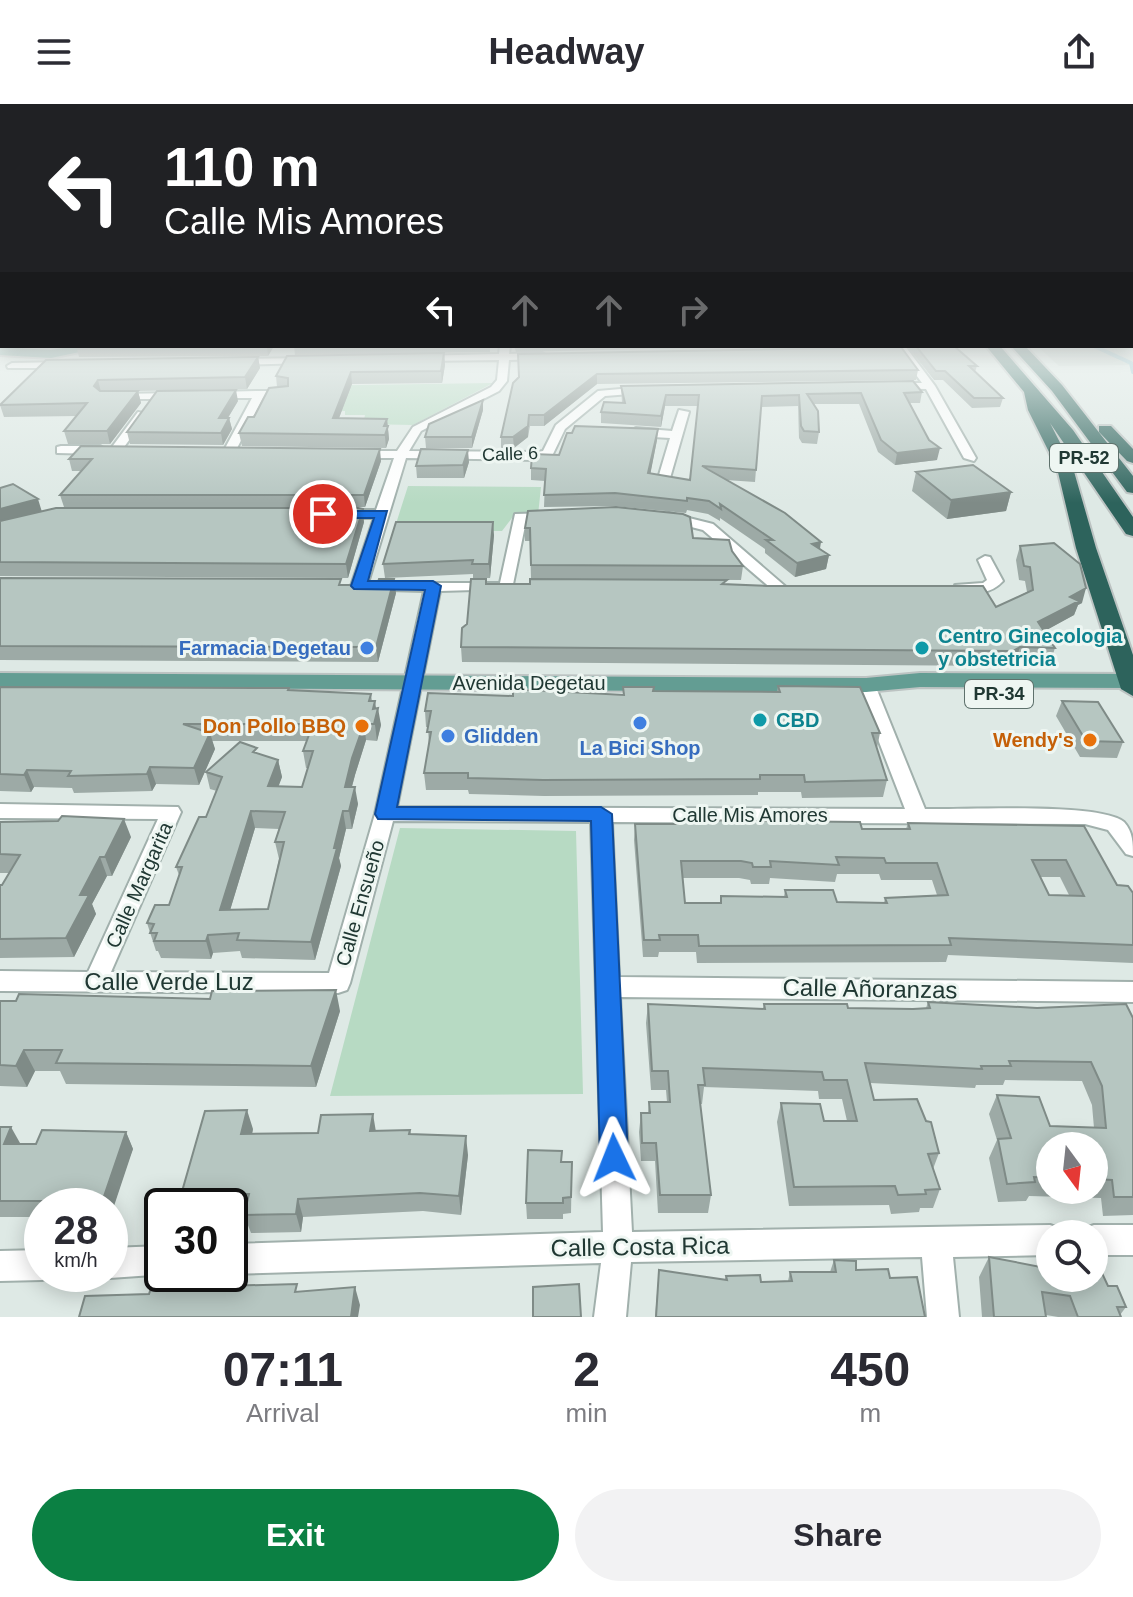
<!DOCTYPE html>
<html lang="en">
<head>
<meta charset="utf-8">
<style>
  :root { --surface:#fff; --page:#f2f2f3; --text:#2b2b33; --muted:#7c7c81; --accent:#0b8043 }
  body { margin:0; font-family:Arial,sans-serif; background:var(--page); color:var(--text); height:100vh; display:flex; flex-direction:column; font-size:30px; white-space:nowrap }
  * { box-sizing:border-box; margin:0 }
  p { font-size:26px; color:var(--muted) }
  .icon { flex:none; width:44px; height:44px; fill:none; stroke:currentColor; stroke-width:2; stroke-linecap:round; stroke-linejoin:round }
  .map { position:relative; height:1213px; overflow:hidden }
  .side { display:flex; flex-direction:column; background:var(--surface); flex:1 }
  .side>* { flex:none }
  .top-card { position:absolute; left:0px; top:0px; width:1134px; height:244px; box-shadow:0 4px 20px #0003; background:#202124; color:#fff; overflow:hidden }
  .needle { width:52px; rotate:165deg }
  .controls { position:absolute; left:1036px; top:1028px; display:grid; gap:16px }
  .controls a { display:grid; place-items:center; width:72px; height:72px; border-radius:50%; background:var(--surface); box-shadow:0 4px 20px #0003; font-size:40px }
  .speed { position:absolute; left:24px; top:1084px; display:flex; gap:16px; font-size:40px; font-weight:700; text-align:center }
  .speed>* { display:grid; place-content:center; width:104px; height:104px; border-radius:50%; background:var(--surface); box-shadow:0 4px 20px #0003; line-height:1 }
  .speed small { font-size:20px; font-weight:400 }
  .speed .limit { border:4px solid #111; border-radius:12px; background:#fff; color:#111 }
  .pin { position:absolute; display:grid; place-items:center; width:68px; height:68px; color:#fff; margin:-34px; border:4px solid #fff; border-radius:50%; box-shadow:0 2px 8px #0007 }
  .me { position:absolute; width:88px; margin:-44px; rotate:358deg; stroke-linejoin:round; filter:drop-shadow(0 0 6px #0008) }
  .turn { display:flex; align-items:center; gap:28px; height:168px; padding:0 32px; font-size:36px }
  .turn .icon { width:104px; height:104px; stroke-width:2.5 }
  .turn b { display:block; font-size:56px; line-height:68px }
  .lanes { display:flex; align-items:center; height:76px; padding:0 32px; background:#0003; justify-content:center; gap:40px; direction:ltr }
  .lanes .off { opacity:.35 }
  .eta { display:flex; justify-content:space-evenly; align-items:center; height:136px; text-align:center }
  .eta b { font-size:48px; font-weight:800; line-height:56px }
  .button { display:flex; gap:16px; margin-top:auto; padding:16px 32px }
  .button a { flex:1; height:92px; border-radius:48px; background:var(--accent); color:#fff; font-size:32px; font-weight:800; line-height:92px; text-align:center }
  .button a+a { background:var(--page); color:var(--text) }
  header { display:flex; justify-content:space-between; align-items:center; height:104px; padding:0 32px; background:var(--surface); font-size:36px; font-weight:800 }
  .map>svg:first-child { display:block }
  .built { fill:#ccd9d4 }
  .green { fill:#b7dac3 }
  .lines { fill:none; stroke-linecap:round; stroke-linejoin:round }
  .stream { stroke:#86becd; stroke-width:4 }
  .minor-casing { stroke:#a1b0ac; stroke-width:4 }
  .primary-casing { stroke:#bcc3c2; stroke-width:4 }
  .motorway-casing { stroke:#bcc3c2; stroke-width:4 }
  .minor { fill:#fff; fill-rule:evenodd }
  .primary { fill:#639d93; fill-rule:evenodd }
  .motorway { fill:#2d635c; fill-rule:evenodd }
  .wall { fill:#9daaa6; fill-rule:evenodd }
  .shaded-wall { fill:#7f8b87 }
  .building { fill:#b6c6c1; stroke:#7f8b87; stroke-width:2; fill-rule:evenodd }
  .route { fill:#1a73e8; stroke:#114b97; stroke-width:2 }
  .shop-dot { fill:#3f7fe0; stroke:#eef6f2; stroke-width:3 }
  .culture-dot { fill:#0f9aa8; stroke:#eef6f2; stroke-width:3 }
  .food-dot { fill:#e8710a; stroke:#eef6f2; stroke-width:3 }
  .labels { text-anchor:middle; stroke-width:6; stroke-linejoin:round; paint-order:stroke }
  .far-street-label { font-size:18px; fill:#203833; stroke:#eef6f2 }
  .shield { fill:#eef6f2; stroke:#5e716c; stroke-width:2 }
  .shield-label { font-size:18px; font-weight:bold; fill:#203833 }
  .culture-label { font-size:20px; font-weight:bold; fill:#0d838f; stroke:#eef6f2; text-anchor:start }
  .shop-label { font-size:20px; font-weight:bold; fill:#366cbe; stroke:#eef6f2; text-anchor:end }
  .street-label { font-size:20px; fill:#203833; stroke:#eef6f2 }
  .food-label { font-size:20px; font-weight:bold; fill:#c56008; stroke:#eef6f2; text-anchor:end }
  .near-street-label { font-size:24px; fill:#203833; stroke:#eef6f2 }
</style>
</head>
<body>
<header><svg class="icon" aria-label="menu" viewBox="0 0 24 24"><path d="M4 6h16M4 12h16M4 18h16"/></svg>Headway<svg class="icon" aria-label="share" viewBox="0 0 24 24"><path d="M12 15V3M7 8l5-5 5 5M5 13v7h14v-7"/></svg></header>
<div class="map">
<svg width="1133" height="1213" viewBox="0 0 1133 1213">
  <rect width="100%" height="100%" fill="#dee9e5"/>
  <!-- built -->
  <path class="built" d="M1133,229v32l-74,1 -22,-20h95z"/>
  <!-- green -->
  <path class="green" d="M493,279l-80,42 -50,-1 2,-9h-20v-4h-39l-12,-25z
    M408,382l133,1 -3,28 -23,-1 -13,17 -108,-1z
    M400,724l176,3 7,263 -253,2z"/>
  <g class="lines">
    <!-- stream -->
    <path class="stream" d="M1094,242l37,17 2,9"/>
    <!-- minor casing -->
    <g class="minor-casing">
      <path id="minor" d="M500,242h10l-1,8 33,-1 5,3 -5,3 -33,1 -2,21 -8,10 -78,40 -12,20 128,1 6,-1 13,-26 42,-34 45,-4 5,3 -5,3 -38,3 -40,33 -13,27 -15,4 -131,-2 -38,125h132l15,-69 37,-1 7,4 -7,4h-26l-14,68 -72,2 -43,216 508,2 -48,-124 9,-5 9,5 50,124c37,1 176,-7 199,13 9,10 9,21 9,34l-7,-2 -18,-24 -23,-6 -473,-2 7,155 514,5v20l-513,-5 12,235 418,-7 11,4 1,5h-12v21l-97,2 6,60h-32l-5,-60 -291,5 -5,55h-32l7,-54 -371,11v-30l373,-12 -12,-410 -198,-1 -43,162 -3,7 -9,3 -338,-2v-20l88,1 70,-153 -158,-1v-14l178,3 3,5 -70,160 218,1 46,-159 49,-223 -70,-2 -3,-3 23,-68h-33l-7,-4 7,-4h35l18,-52h-37l-4,-1v-6h44l16,-24 78,-40 6,-7 2,-20 -79,1 -4,-1v-4l83,-2z
        M895,242h10l30,40 41,72 -2,3 -10,-3 -38,-69 -37,-1 -1,-2 5,-3h29z
        M310,254l1,2 -5,3 -70,2 -5,-3 5,-3z
        M12,259l49,-1 5,3 -5,3h-53l-1,-2z
        M259,287h25l5,3 -5,3 -21,1 -28,54 -10,3 -2,-3 29,-54h-37l-5,-3 5,-3z
        M115,290l63,-1 5,3 -5,3h-67l-1,-2z
        M679,306l10,2 -21,73 -6,4 -6,-4 14,-47 -34,-2 -6,-4 6,-4 36,3z
        M138,308l10,2 -29,40h-8l-2,-3z
        M61,342h39l6,4 -6,4 -43,-1v-6z
        M669,409l44,11 73,63 -3,3h-10l-70,-60 -39,-10v-6z
        M985,452l5,1 13,24c-13,14 -30,14 -48,10v-6l28,-2 4,-3 -9,-20z
        M1094,1121h39v30h-39v-21h-12l1,-5z
        M162,1142v28h5l-57,4 -10,-4h10v-26z
        M42,1146v24l11,2 -11,4 -42,1v-30z"/>
    </g>
    <!-- primary casing -->
    <g class="primary-casing">
      <path id="primary" d="M76,242h32l-57,12 -51,-3v-8l51,3z
        M0,569l866,5 54,-5 213,1v14l-213,-1 -54,5 -866,-5z"/>
    </g>
    <!-- motorway casing -->
    <g class="motorway-casing">
      <path id="motorway" d="M986,242h14l73,84 60,87v19l-7,-2 -76,-111 23,45 23,80 37,107v41l-12,-7 -45,-141 -19,-80 -29,-58 -4,-18z
        M1011,242h14l37,39 71,91v17l-6,-1 -75,-101z
        M1099,322h12l22,23v14l-6,-2 -28,-29z"/>
    </g>
    <!-- minor -->
    <use href="#minor" class="minor"/>
    <!-- primary -->
    <use href="#primary" class="primary"/>
    <!-- motorway -->
    <use href="#motorway" class="motorway"/>
  </g>
  <!-- wall -->
  <path class="wall" d="M274,242l-6,10 -189,1 -2,-8z
    M294,242h196v6l-195,3z
    M514,242h259l-257,6z
    M907,242h47l23,20 -2,6 28,26 -3,9 -28,1 -29,-28h-9z
    M444,249l1,12 -3,18 -90,1 -13,34 48,1 2,20 -3,9 -144,-2 -3,-13 38,-46 -1,-11z
    M518,250l400,16 -2,10 -319,4 -53,42h-14l-2,11 -14,11h-13v-11l18,-60z
    M258,253l2,11 -13,21 -109,2 3,12 -31,41h-42l-4,-13 13,-15 -73,1 -4,-12 46,-45z
    M621,282l301,6 -2,11h-10l27,57 -42,5 -17,-13 -19,-48h-45l5,28 -2,12 -15,-1 -3,-5 -1,-32 -37,1 -6,75 -29,-2 103,75 -3,14 -31,8 -30,-24v-4l-45,-31v3l-12,-7 -21,-4 -1,3 -72,-7 -70,1 1,-26 -14,-1v-12l28,-13 98,-15 -7,34 40,6 8,-74h-33l-4,21 -60,-4v-11l21,-9z
    M238,297l-10,17h1l3,11 -9,16 -93,-1 -3,-12z
    M483,306l-11,38h-46l-1,-11z
    M69,355l312,2 -16,46h-301l-4,-12 21,-24h-9z
    M469,358l-5,16h-47l-1,-12z
    M916,368l95,20 -5,19 -59,8 -35,-28z
    M0,384l42,23 322,11 -16,56 -348,-2z
    M525,424l168,10 39,13 11,15 -2,14 -210,-1 -1,-38h-5z
    M494,431l-4,43h-17v-4l-88,4 -2,-14z
    M1020,442l62,57 -4,2 -4,10 -30,16 11,17 -5,15h-35l-7,3 -546,-4 -1,-15 26,-63h240l269,23 31,-15 -2,-11 -6,-1 -3,-20z
    M0,474l342,7 54,8 -18,69 -378,-2z
    M778,582l102,47 -3,15 10,32 -4,17 -81,1 -1,-6h-43v3l-214,1 -75,-2 -1,-4h-42l-2,-17 5,-26 -1,-20h-2l-1,-16 88,-15 110,-1v-8l30,4 124,1z
    M0,583l290,3 81,4 1,7 4,8 5,16 -4,16 -11,-1 -11,35 -3,12 6,17 -6,25h-6l-7,29 2,8 -26,94 -73,-2 -2,-7 -27,2 -2,6 -50,-1 -3,-7h-2l-9,-28 22,-18 10,-30 -3,-8 30,-50 11,-26 -7,-2 -4,-17 53,-18 19,6 4,17 -4,9 24,1 6,-19h-2l-3,-17 4,-10h-95l3,8 -16,36 -43,-1 -4,7 -78,2 -2,-5 -38,-1 -3,5 -31,-1zM255,724l24,1 -4,13 4,17 -11,50 -38,1z
    M1062,597l61,41 -6,16 -37,-1 -24,-41z
    M0,718l131,15 -19,39h-5l-15,28 4,10 -22,43 -74,1v-73h2l8,-12h-10z
    M908,719l176,3 33,59 16,8v70l-185,-8 -2,7 -249,1 -1,-11h-37l-1,5h-15l-9,-117 1,-16 227,5h44zM837,770h42l2,6h51l5,15 -52,3 -1,5 -47,-1 -52,-12 -1,7 -63,-1 -1,7h-35l-3,-25h57l11,2 1,4h18l1,-6 65,4zM1040,773h20l9,18h-20z
    M0,897l340,10 -24,76 -250,-3 -6,-13h-25l-8,16 -27,-1z
    M928,898l205,16v197l-30,1 -2,-18 -72,-2 -3,5 -28,1 -9,-44 8,-18 -8,-26 8,-19 53,31 44,2 -2,-23 -10,-24 -77,-1 -2,5h-27l-1,3 -105,-5 4,17 65,53 -6,16 7,20 -7,19h-13l-1,4 -28,2 -2,-9 -100,1 -12,-84 4,-19 43,18h23l-5,-22h-23l-1,-8 -114,-4 -2,17h-2l11,91 -3,18h-50l-3,-52h-14l-2,-29 2,-19h7l1,-11h18l-1,-12h-15l-5,-67 2,-19 115,5 1,-5 84,4 65,1 13,-1zM1050,1042h44v44h-44z
    M0,1023l20,17h16l90,-12 7,17 -23,57h-68v11h-42z
    M253,1025l-1,5 158,-4 1,4 57,21 -7,60 -38,-4 -120,6 -2,15 -50,1 -7,-18 1,-2h-15v-7h-45l-4,-11z
    M562,1058h10l-1,51 -8,1v5h-36l-1,-16z
    M989,1153l58,15 61,14 18,21 -6,8 1,2h-63l-12,-2v2h-64l-3,-40z
    M834,1156l22,10 34,8 35,39h-270l4,-47 66,10 1,-4 35,6 27,-1 2,-9h40z"/>
  <!-- shaded-wall -->
  <path class="shaded-wall" d="M267,242h7l-6,10 -1,-9z
    M444,249l1,12 -3,18 -1,-12z
    M258,253l2,11 -13,21 -2,-12z
    M351,268l1,12 -18,47 -1,-13z
    M597,270v10l-53,42v-11z
    M98,276l3,12 -7,-6z
    M236,286l2,11 -17,28 -2,-11z
    M138,287l3,12 -31,41 -3,-13z
    M666,291l-1,11 -4,21v-11z
    M483,296v10l-11,38v-11z
    M529,311l-1,22 -14,11 -1,-11z
    M229,314l3,11 -9,16 -2,-12z
    M387,315l2,20 -3,9 -2,-22z
    M658,325l-1,11 -9,46v-13z
    M940,344l-3,12 -42,5 2,-12z
    M380,345l1,12 -16,46 -1,-12z
    M468,346l1,12 -5,16 -1,-13z
    M1011,388l-5,19 -59,8 4,-19z
    M38,395l4,13 -42,11v-14z
    M363,405l1,13 -16,56 -2,-14z
    M493,418l1,13 -4,43 -1,-14z
    M821,438l-2,13 -7,-11z
    M829,451l-3,14 -31,8 2,-14z
    M394,475l2,14 -18,69 -2,-15z
    M1086,484l-4,15 -4,2 -4,10 -40,22 4,-15 32,-25z
    M1020,543l-5,16 -7,3 5,-15z
    M375,597l2,14 1,-7 3,17 -4,16 -4,-32z
    M364,620l2,16 -11,35 -8,29 -2,-17 7,-29z
    M210,629l5,16 -16,36 -5,-17z
    M278,656l4,17 -10,27 -4,-18z
    M150,663l6,17 -4,7 -5,-17z
    M27,666l7,17 -3,5 -7,-17z
    M355,683l3,17 -6,25 -3,-18z
    M251,707l4,17 -30,99 -5,-17z
    M343,707l3,18 -7,29 2,8 -26,94 -4,-18z
    M124,715l7,18 -19,39 -7,-19z
    M100,753l7,19 -15,28 4,10 -22,43 -8,-19 14,-43z
    M208,831l5,18 -2,6 -5,-18z
    M336,886l4,21 -24,76 -5,-21z
    M24,946l11,21 -8,16 -11,-21z
    M247,1006l6,19 -5,24 -7,-19z
    M373,1010l3,18 -6,-1z
    M11,1023l9,16 -6,17 -10,-16z
    M126,1028l7,17 -23,69v-12h-8l-1,-1z
    M466,1032l2,19 -7,60 -2,-19z
    M298,1095l5,18 -2,15 -5,-18z
    M355,1183l5,18 -2,12h-7z"/>
  <!-- building -->
  <path class="building" d="M88,242h179l-190,3z
    M916,242h38l23,20h-8l34,32h-29l-29,-27h-9z
    M901,243l17,23 -321,4 -53,41h-15l-1,11 -15,11h-12l12,-54 6,-6 -1,-23z
    M444,249l-3,18 -90,1 -18,46 54,1 -3,7h4l-3,9 -146,-2 9,-16h6l15,-29 19,-2v-8l-12,-2 11,-20z
    M258,253l-13,20 -147,3 -4,6 6,5h38l-31,40h-43l23,-28 -87,2 46,-45z
    M913,277l9,11 -18,1 25,47 11,8 -43,5 -16,-13 -20,-47 -54,1 11,17 1,21 -15,-1 -3,-5 -2,-31 -37,1 -6,74 -54,-4 83,47 36,29 -9,2 17,11 -32,8 -31,-23h7l-53,-36 1,5 -12,-8 -22,-3v3l-72,-8 -71,2 2,-26 -15,-1 1,-14 27,1 8,-22h5l3,-7 83,3 -10,44 42,7 9,-85h-33l-5,21 -60,-4 3,-10 21,1 -4,-17z
    M236,286l-17,28h10l-8,15 -94,-1 30,-41z
    M483,296l-11,37h-47l4,-13z
    M81,342l299,3 -16,46h-304l32,-36h-23z
    M421,345l47,1 -5,15 -47,1z
    M973,361l38,27 -60,8 -35,-28z
    M13,380l25,15 -38,10v-21z
    M616,403l67,7 7,3 3,21 36,2 3,11 11,15 -212,-1 -1,-37h-5l3,-17z
    M56,404h302l5,1 -17,55 -346,-2v-41z
    M396,418h97l-4,42h-17l1,-4 -90,4z
    M1054,439l26,21 6,24 -16,9 9,4 -41,21 17,26 -35,-1 -7,4 -552,-4 1,-19 5,-4 4,-45h15v5h44v-5l197,1 -5,4 45,2h216l13,21 37,-17 -3,-23 -6,-1 -4,-20z
    M0,474l341,1 -2,6h38l2,-6h15l-18,68 -376,-1z
    M778,582l82,1 20,46h-8l15,47 -82,2 -1,-7h-44v4l-217,1 -75,-2v-5h-44l7,-41h-4l4,-21h-6l3,-18 85,3v-6h17l94,5 -1,-8h31l-1,4 127,1z
    M0,583l289,1 -1,2 83,4 -2,7h6l-2,8 5,-1 -4,16h-10l-12,34 -7,29h10l-6,24h-6l-9,37h3l-26,94 -74,-2 2,-7 -31,2 -2,6h-52l3,-8h-7l4,-9 -7,-1 8,-18h14l13,-38h-6l23,-50h7l16,-40 -16,-5 34,-30 17,6 -4,4 25,8 -10,26 34,1 11,-36h-10l10,-27h-130l27,9 -16,35 -44,-1 -3,7 -79,2 3,-5 -44,-1 -3,5 -24,-1zM251,707l34,1 -10,30h9l-16,67 -48,1z
    M1062,597l36,1 25,40 -37,-1z
    M62,712l62,3 -19,38h-5l-20,38h9l-23,43 -66,1v-54h2l18,-30 -20,-1v-32l58,-1z
    M677,716l183,2 2,7h48l-2,-6 176,3 33,59 11,1 5,7v52l-184,-7 2,7 -252,1 -1,-11h-39l1,5h-16l-9,-116h43zM836,753l48,1 2,5h51l11,32 -63,3 2,5 -50,-1 -4,-12h-48l2,7 -66,-1v7h-36l-4,-42h60l11,2 1,4h18l-1,-6 69,4zM1032,756h34l18,36 -35,-1z
    M336,886l-25,76 -255,-3 6,-13h-38l-8,16 -16,-1v-64h16l3,-7 191,5 2,-8z
    M928,898l109,6 89,-4 7,14v179h-19l-2,-17 -18,-1v-33h-44v32l-16,-1 1,5 -28,2 -9,-45 13,-1 -14,-43 42,2 11,29 56,2 -4,-42 -11,-24 -82,-1 2,5h-30l1,3 -117,-6 9,37 43,-1 9,22 5,1 8,31 -11,1 12,35 -15,1 1,4 -28,1 -3,-9 -101,1 -13,-84 39,1 4,17h33l-10,-41h-23l-2,-8 -119,-4 2,17h-7l13,110h-51l-4,-52h-14l-1,-30h9l-1,-11h21l-2,-31h-16l-4,-67 117,5 -1,-5h83l1,4 65,1 17,-1z
    M247,1006l-6,24 77,-1 3,-18 52,-1 -3,17 40,-1 -1,4 57,2 -7,60 -39,-3 -122,6 -2,15 -52,1 5,-21 -68,1 24,-84z
    M0,1023h11l-7,17h32l6,-14 84,2 -25,73h-46l2,-4h-57z
    M528,1046l34,1 -1,11h11l-1,35 -8,1v5h-37z
    M989,1153l57,11 1,4h3v6h44v-7h7l7,15h9l9,21h-9l4,10h-43l-8,-21 -28,-4 4,25h-52z
    M834,1156l22,1v9l32,-1 2,9 27,-1 8,40h-269l3,-47 68,10 -1,-4 34,-1 1,7 31,-1 -2,-9h46z
    M297,1180l-2,8 60,-5 -4,30h-272l6,-21 64,-2 2,-6z
    M579,1180l2,33h-48v-30z"/>
  <!-- sky -->
  <linearGradient id="sky" x2="0" y2="1"><stop stop-color="#81b8dd"/><stop offset="0.57" stop-color="#f0f5f3"/><stop offset="1" stop-color="#f0f5f3" stop-opacity="0"/></linearGradient>
  <rect width="1133" height="399" fill="url(#sky)"/>
  <!-- route -->
  <path class="route" d="M318,407h69l-19,70h65l8,5 -44,221h204l11,7 16,344 -4,9 -10,4 -10,-4 -4,-9 -9,-337 -213,-2 -3,-5 50,-224 -71,-1 -3,-3 23,-68h-51l-7,-4z"/>
  <!-- markers -->
  <g class="shop-dot">
    <circle cx="367" cy="544" r="8"/>
    <circle cx="640" cy="619" r="8"/>
    <circle cx="448" cy="632" r="8"/>
  </g>
  <g class="culture-dot">
    <circle cx="922" cy="544" r="8"/>
    <circle cx="760" cy="616" r="8"/>
  </g>
  <g class="food-dot">
    <circle cx="362" cy="622" r="8"/>
    <circle cx="1090" cy="636" r="8"/>
  </g>
  <g class="labels">
    <!-- far-street labels -->
    <g class="far-street-label">
      <text transform="translate(510 350) rotate(-2)" y="6">Calle 6</text>
    </g>
    <!-- shield labels -->
    <g class="shield">
      <rect x="1050" y="340" width="68" height="28" rx="6"/>
      <rect x="965" y="576" width="68" height="28" rx="6"/>
    </g>
    <g class="shield-label">
      <text x="1084" y="360">PR-52</text>
      <text x="999" y="596">PR-34</text>
    </g>
    <!-- culture labels -->
    <g class="culture-label">
      <text x="938" y="539">Centro Ginecologia<tspan x="938" dy="23">y obstetricia</tspan></text>
      <text x="776" y="623">CBD</text>
    </g>
    <!-- shop labels -->
    <g class="shop-label">
      <text x="351" y="551">Farmacia Degetau</text>
      <text x="464" y="639" text-anchor="start">Glidden</text>
      <text x="640" y="651" text-anchor="middle">La Bici Shop</text>
    </g>
    <!-- street labels -->
    <g class="street-label">
      <text x="529" y="586">Avenida Degetau</text>
      <text x="750" y="718">Calle Mis Amores</text>
      <text transform="translate(139 781) rotate(-66)" y="7">Calle Margarita</text>
      <text transform="translate(360 799) rotate(-74)" y="7">Calle Ensueño</text>
    </g>
    <!-- food labels -->
    <g class="food-label">
      <text x="346" y="629">Don Pollo BBQ</text>
      <text x="1074" y="643">Wendy's</text>
    </g>
    <!-- near-street labels -->
    <g class="near-street-label">
      <text x="169" y="886">Calle Verde Luz</text>
      <text transform="translate(870 885) rotate(1)" y="8">Calle Añoranzas</text>
      <text transform="translate(640 1143) rotate(-1)" y="8">Calle Costa Rica</text>
    </g>
  </g>
</svg>
<div class="controls">
<a><svg class="needle" viewBox="-14 -14 28 28"><path d="M0-13l5 13h-10z" fill="#e53935"/><path d="M0 13l5-13h-10z" fill="#7c7c81"/></svg></a>
<a><svg class="icon" aria-label="search" viewBox="0 0 24 24"><circle cx="10" cy="10" r="6"/><path d="M15 15l6 6"/></svg></a>
</div>
<div class="speed"><div>28<small>km/h</small></div><div class="limit">30</div></div>
<div class="pin" style="left:323px;top:410px;background:#d93025"><svg class="icon" aria-label="arrive" viewBox="0 0 24 24"><path d="M6 21V4h12l-3 4 3 4H6"/></svg></div>
<svg class="me" style="left:614px;top:1054px" viewBox="-20 -20 40 40"><path d="M0-17L14 15 0 8-14 15z" fill="#1a73e8" stroke="#fff" stroke-width="4"/></svg>
<div class="top-card">
<div class="turn"><svg class="icon" aria-label="left" viewBox="0 0 24 24"><path d="M17 20v-9H6M10 6l-5 5 5 5"/></svg><div><b>110 m</b>Calle Mis Amores</div></div>
<div class="lanes"><svg class="icon" aria-label="left" viewBox="0 0 24 24"><path d="M17 20v-9H6M10 6l-5 5 5 5"/></svg><svg class="icon off" aria-label="ahead" viewBox="0 0 24 24"><path d="M12 20V5M6 11l6-6 6 6"/></svg><svg class="icon off" aria-label="ahead" viewBox="0 0 24 24"><path d="M12 20V5M6 11l6-6 6 6"/></svg><svg class="icon off" aria-label="right" viewBox="0 0 24 24"><path d="M7 20v-9h11M14 6l5 5-5 5"/></svg></div>
</div>
</div>
<section class="side">
<div class="eta">
<div><b>07:11</b><p>Arrival</p></div>
<div><b>2</b><p>min</p></div>
<div><b>450</b><p>m</p></div>
</div>
<div class="button"><a>Exit</a><a>Share</a></div>
</section>
</body>
</html>
